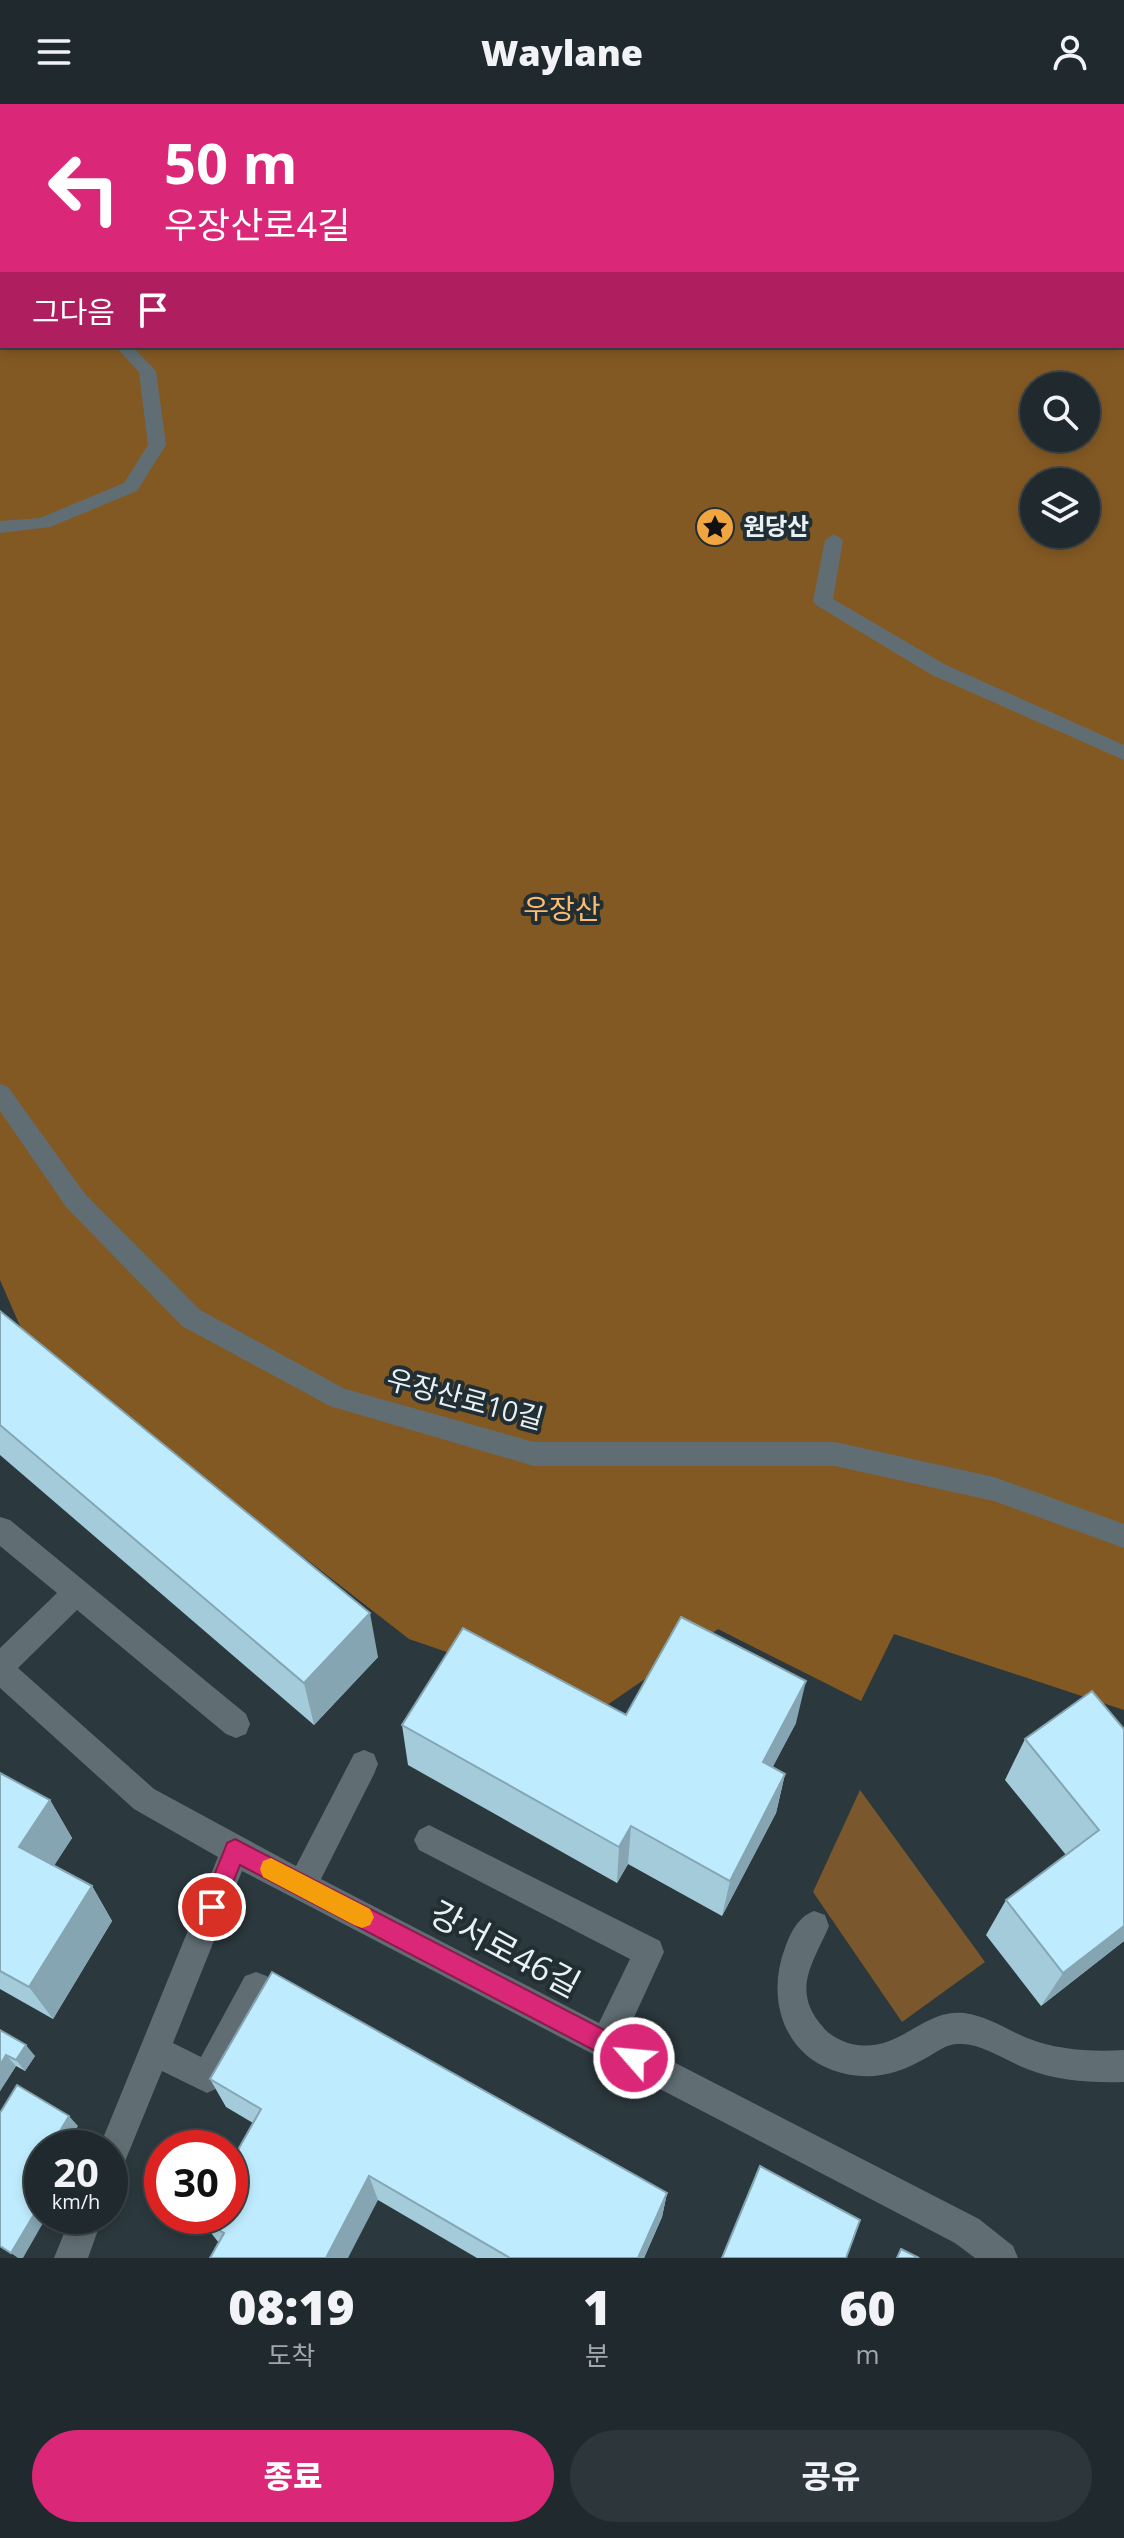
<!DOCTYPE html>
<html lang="ko">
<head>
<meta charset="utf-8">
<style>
  :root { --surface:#202a2e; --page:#2d363a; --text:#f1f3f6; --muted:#a2a7aa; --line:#3d464a; --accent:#db2777 }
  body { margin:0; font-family:"Open Sans","Noto Sans KR",sans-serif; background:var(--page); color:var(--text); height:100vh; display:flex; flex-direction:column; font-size:30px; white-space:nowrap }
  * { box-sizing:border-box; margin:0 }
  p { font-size:26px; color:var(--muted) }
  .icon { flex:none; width:44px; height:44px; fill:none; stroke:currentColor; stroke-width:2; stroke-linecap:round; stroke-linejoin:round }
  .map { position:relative; height:2154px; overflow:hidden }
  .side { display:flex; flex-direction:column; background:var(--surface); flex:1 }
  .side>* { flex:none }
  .hud { position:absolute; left:0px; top:0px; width:1124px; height:244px; box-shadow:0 4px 12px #0003,0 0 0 2px var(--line); background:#db2777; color:#fff; overflow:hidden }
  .controls { position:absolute; left:1020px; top:268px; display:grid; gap:16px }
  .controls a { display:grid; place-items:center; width:80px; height:80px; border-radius:50%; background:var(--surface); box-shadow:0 4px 12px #0003,0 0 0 2px var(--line); font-size:40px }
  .speed { position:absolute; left:24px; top:2026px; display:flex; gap:16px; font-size:40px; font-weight:700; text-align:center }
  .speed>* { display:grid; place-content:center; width:104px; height:104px; border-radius:50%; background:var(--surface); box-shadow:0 4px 12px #0003,0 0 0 2px var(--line); line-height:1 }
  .speed small { font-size:20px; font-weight:400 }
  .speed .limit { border:12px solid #d22; background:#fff; color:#111 }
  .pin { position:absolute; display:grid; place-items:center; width:68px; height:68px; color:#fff; margin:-34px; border:4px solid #fff; border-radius:50%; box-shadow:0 2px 8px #0007 }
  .me { position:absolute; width:88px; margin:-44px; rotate:297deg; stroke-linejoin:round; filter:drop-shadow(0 0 6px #0008) }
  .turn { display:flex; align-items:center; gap:28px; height:168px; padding:0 32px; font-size:36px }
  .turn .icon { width:104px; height:104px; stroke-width:2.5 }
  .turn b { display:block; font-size:56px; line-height:68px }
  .then { display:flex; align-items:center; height:76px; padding:0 32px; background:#0003; gap:16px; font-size:30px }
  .eta { display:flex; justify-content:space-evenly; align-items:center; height:136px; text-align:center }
  .eta b { font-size:48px; font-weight:800; line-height:56px }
  .button { display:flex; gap:16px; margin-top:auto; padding:16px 32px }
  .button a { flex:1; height:92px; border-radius:48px; background:var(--accent); color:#fff; font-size:32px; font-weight:800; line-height:92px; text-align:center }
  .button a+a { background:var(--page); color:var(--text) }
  header { display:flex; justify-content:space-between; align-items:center; height:104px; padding:0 32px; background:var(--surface); font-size:36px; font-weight:800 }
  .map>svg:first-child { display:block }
  .green { fill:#7a572c }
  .forest { fill:#835923; fill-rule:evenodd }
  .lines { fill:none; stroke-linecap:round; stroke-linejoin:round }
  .minor { fill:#606e74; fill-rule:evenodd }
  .wall { fill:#a3cbda }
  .shaded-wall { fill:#85a5b2 }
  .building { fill:#beecfe; stroke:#85a5b2; stroke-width:2 }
  .route { fill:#db2777; stroke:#8e194d; stroke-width:2 }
  .slow { fill:#f59e0b }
  .labels { text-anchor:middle; stroke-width:8; stroke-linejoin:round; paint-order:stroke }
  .far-poi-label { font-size:24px; font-weight:bold; fill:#e9f1f4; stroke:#212e33; text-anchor:start }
  .park-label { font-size:28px; fill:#fdbd71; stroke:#212e33 }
  .street-label { font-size:28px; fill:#e9f1f4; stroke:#212e33 }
  .near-street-label { font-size:34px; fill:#e9f1f4; stroke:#212e33 }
</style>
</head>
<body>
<header><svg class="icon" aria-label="menu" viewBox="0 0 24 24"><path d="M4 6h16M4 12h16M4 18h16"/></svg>Waylane<svg class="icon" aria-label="person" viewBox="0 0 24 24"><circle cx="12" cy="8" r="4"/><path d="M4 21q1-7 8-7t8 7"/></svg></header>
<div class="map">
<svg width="1124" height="2154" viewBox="0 0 1124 2154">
  <rect width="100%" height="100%" fill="#2b383d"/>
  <!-- green -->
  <path class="green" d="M860,1686l125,172 -83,60 -89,-130z"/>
  <!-- forest -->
  <path class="forest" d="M22,0h1102v1606l-230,-76 -33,67 -143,-72 -124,85 -127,-55 -58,-20 -382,-297 -27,-62v-1150l2,216h1120v-240zM1034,282h52v52h-52zM1034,378h52v52h-52z"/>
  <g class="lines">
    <!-- minor -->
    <path class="minor" d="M1122,123h2v10h-2z
      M115,242h17l24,25 10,74 -29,46 -87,36 -50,6v-12l40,-3 84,-35 24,-38 -9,-73z
      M834,430l9,6 -10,59 113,66 178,80v15l-192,-85 -116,-70 -3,-4 12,-61z
      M0,980l8,3 77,107 115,116 145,79 189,53h301l159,35 130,47v24l-130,-47 -159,-35h-301l-204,-60 -148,-80 -115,-118 -67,-97z
      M0,1413l10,3 236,194 4,10 -4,10 -10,4 -10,-4 -149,-124 -59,58 136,121 142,77 58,-112 10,-4 10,4 4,10 -4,10 -53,105 278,144 31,-64 -211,-109 -5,-10 5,-10 10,-5 10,5 221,111 4,11 -39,85 354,182 34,27 5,12h-43l-20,-15 -713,-372 -69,172 28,14 44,-81 11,-4 11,4 4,11 -4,11 -49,90 -11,5 -45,-22 -41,100 -11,5v-28h-11l119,-291 -84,-48 -134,-121v-40l57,-55 -57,-47z
      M814,1807l11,4 4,11c-15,36 -39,64 -6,101 6,8 16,13 25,16 50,14 73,-35 116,-30 23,3 42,16 63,25 30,12 65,14 97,12v32c-33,1 -66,-1 -97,-13 -21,-8 -45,-26 -68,-25 -13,0 -22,8 -33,14 -31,18 -60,24 -94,12 -51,-19 -65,-75 -47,-122 6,-16 13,-31 29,-37z
      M71,2112h32l-15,42h-34z"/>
  </g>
  <!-- wall -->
  <path class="wall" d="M109,0h70l-2,2h-68z
    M0,1207l378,346 -64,68 -314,-270z
    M626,1611l170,8 -24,44 13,7 -9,39 -54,103 -94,-52 -11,19 -209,-118 -6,-40z
    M1124,1625v212l-83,65 -55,-71 20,-35 60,-45 -61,-75 20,-41z
    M0,1669l50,27 22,38 -18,27 38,21 20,35 -59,98 -53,-30z
    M0,1926l35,26 -10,15 -9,-5 -16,25z
    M210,1975l457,114 -5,24 -18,41h-167l-99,-58 -159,43 -19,-24 53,-96 -27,-16z"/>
  <!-- shaded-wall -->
  <path class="shaded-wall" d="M0,0h14v2h-12v15l-2,1z
    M162,0h17l-2,2h-16z
    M370,1509l8,44 -64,68 -10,-42z
    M806,1577l-10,42 -41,78 8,-39z
    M785,1670l-9,39 -54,103 8,-35z
    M50,1696l22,38 -29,45 -24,-36z
    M631,1722l-3,38 -11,19 2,-36z
    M92,1782l20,35 -59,98 -24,-32z
    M1124,1822v15l-83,65 22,-33z
    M26,1941l9,11 -10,15 -9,-11z
    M6,1951l10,11 -16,25v-26z
    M69,2012l9,10 -13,22h-15z
    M369,2072l9,24 -30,58h-22z
    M667,2089l-5,24 -18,41h-6z
    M42,2097v15h5l-24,42h-5l-7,-5z"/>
  <!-- building -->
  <path class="building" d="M141,0h21l-1,2h-21z
    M0,1207l370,302 -66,70 -304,-258z
    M681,1513l125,64 -43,81 22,12 -55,107 -99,-55 -12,21 -217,-122 61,-97 163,87z
    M1092,1587l32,38v197l-61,47 -57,-73 93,-70 -74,-91z
    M0,1669l50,27 -31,47 73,39 -63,101 -29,-16z
    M272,1868l395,221 -29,65h-128l-141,-82 -43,82h-116l14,-25 -24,-14 1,-3h29v-52l31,-55 -51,-30z
    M0,1926l26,15 -10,15 -10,-5 -6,10z
    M17,1981l52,31 -19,32h-8v13l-5,8 5,3v29l-31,52 -11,-7v-133z
    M760,2062l100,54 -14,38h-124z
    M901,2145l18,9h-22z"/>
  <!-- route -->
  <path class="route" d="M235,1735l408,211 3,8 -3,9 -9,3 -8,-3 -386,-202 -20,50 -8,4 -8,-4 -3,-8 23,-56 3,-8z"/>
  <!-- slow -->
  <path class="slow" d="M271,1754l99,51 4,8 -4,8 -8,3 -8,-3 -91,-48 -3,-8 3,-8z"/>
  <!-- icons -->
  <defs>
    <g id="sight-disc" transform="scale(2)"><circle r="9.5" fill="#f1a540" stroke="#212e33"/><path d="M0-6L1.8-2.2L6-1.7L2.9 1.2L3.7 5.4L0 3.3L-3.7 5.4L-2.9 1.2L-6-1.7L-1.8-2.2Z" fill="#111"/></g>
  </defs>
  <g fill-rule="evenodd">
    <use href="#sight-disc" x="715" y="423"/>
  </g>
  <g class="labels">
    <!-- far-poi labels -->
    <g class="far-poi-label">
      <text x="743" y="431">원당산</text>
    </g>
    <!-- park labels -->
    <g class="park-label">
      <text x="562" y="815">우장산</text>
    </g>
    <!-- street labels -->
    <g class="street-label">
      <text transform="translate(465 1295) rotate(15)" y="10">우장산로10길</text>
    </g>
    <!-- near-street labels -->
    <g class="near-street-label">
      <text transform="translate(505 1845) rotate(28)" y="12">강서로46길</text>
    </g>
  </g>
</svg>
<div class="controls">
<a><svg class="icon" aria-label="search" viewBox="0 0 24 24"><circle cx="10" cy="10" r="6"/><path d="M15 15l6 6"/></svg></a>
<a><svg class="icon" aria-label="layers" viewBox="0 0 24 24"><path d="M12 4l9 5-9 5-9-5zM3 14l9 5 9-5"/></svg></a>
</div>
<div class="speed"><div>20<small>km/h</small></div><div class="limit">30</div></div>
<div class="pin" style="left:212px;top:1803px;background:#d93025"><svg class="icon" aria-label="arrive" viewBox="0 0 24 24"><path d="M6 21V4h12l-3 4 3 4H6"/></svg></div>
<svg class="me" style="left:634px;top:1954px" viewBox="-20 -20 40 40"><circle r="17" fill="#db2777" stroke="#fff" stroke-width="3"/><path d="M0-11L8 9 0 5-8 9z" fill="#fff"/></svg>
<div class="hud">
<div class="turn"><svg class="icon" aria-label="left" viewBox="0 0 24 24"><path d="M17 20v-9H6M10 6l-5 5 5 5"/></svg><div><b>50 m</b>우장산로4길</div></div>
<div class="then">그다음<svg class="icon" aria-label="arrive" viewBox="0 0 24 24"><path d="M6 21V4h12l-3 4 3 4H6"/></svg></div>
</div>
</div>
<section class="side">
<div class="eta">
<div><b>08:19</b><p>도착</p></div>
<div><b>1</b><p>분</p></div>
<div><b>60</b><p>m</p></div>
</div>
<div class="button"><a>종료</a><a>공유</a></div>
</section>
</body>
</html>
